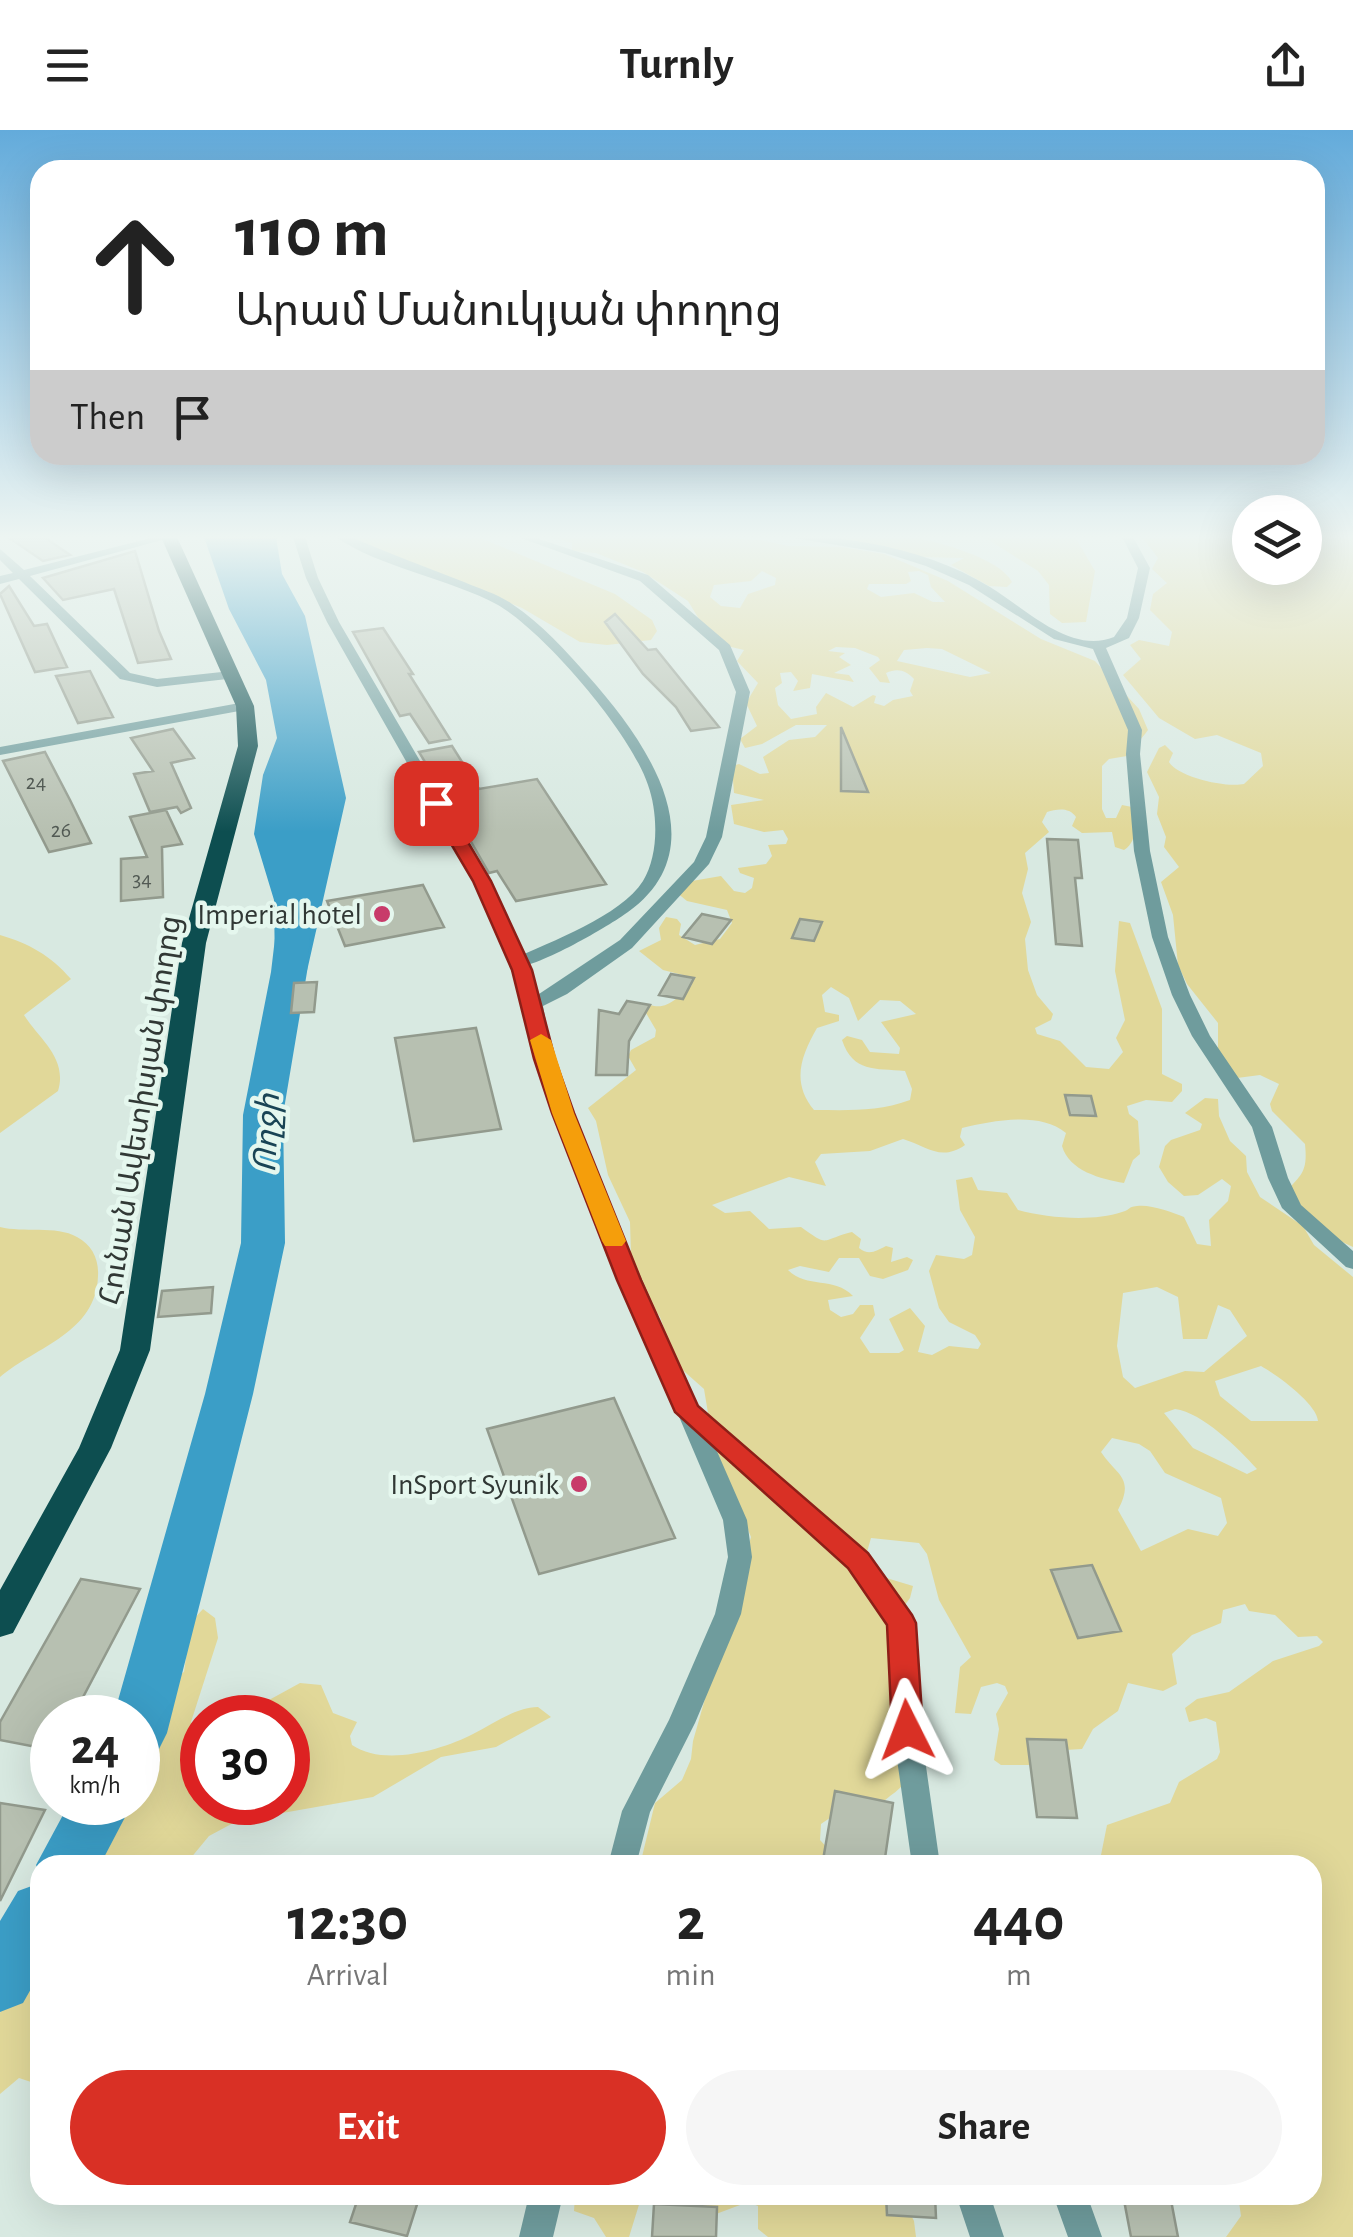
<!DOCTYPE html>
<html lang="en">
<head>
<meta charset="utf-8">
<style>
  :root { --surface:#fff; --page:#f6f6f6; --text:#222; --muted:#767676; --accent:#d93025 }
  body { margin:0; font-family:"Alegreya Sans","Noto Sans Armenian",sans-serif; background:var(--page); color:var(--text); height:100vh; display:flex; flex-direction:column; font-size:38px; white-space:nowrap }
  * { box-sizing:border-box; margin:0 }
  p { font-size:32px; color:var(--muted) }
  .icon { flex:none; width:55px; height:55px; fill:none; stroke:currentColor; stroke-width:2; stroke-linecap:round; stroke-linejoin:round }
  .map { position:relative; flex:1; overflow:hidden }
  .sheet { position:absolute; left:30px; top:1725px; width:1292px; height:350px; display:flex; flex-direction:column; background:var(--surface); border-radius:30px; box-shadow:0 10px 40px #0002 }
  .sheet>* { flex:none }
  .guide { position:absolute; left:30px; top:30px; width:1295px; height:305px; border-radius:30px; box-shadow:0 10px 40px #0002; background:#fff; color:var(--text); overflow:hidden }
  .tools { position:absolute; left:1232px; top:365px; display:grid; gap:20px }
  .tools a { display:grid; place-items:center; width:90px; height:90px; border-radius:50%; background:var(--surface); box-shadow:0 10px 40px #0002; font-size:50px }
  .speed { position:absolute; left:30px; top:1565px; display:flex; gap:20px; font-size:50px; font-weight:700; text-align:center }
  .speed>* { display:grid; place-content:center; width:130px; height:130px; border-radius:50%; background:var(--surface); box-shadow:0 10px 40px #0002; line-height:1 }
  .speed small { font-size:25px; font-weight:400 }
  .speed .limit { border:15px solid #d22; background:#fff; color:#111 }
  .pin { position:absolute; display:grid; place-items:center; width:85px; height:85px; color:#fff; margin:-42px; border-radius:20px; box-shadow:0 5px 15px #0006 }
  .me { position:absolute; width:110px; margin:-55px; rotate:357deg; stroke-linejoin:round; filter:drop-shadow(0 0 8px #0008) }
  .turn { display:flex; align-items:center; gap:35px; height:210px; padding:0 40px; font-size:45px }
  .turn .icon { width:130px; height:130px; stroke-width:2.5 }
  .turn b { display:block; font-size:70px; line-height:85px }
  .then { display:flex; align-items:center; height:95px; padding:0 40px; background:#0003; gap:20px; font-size:38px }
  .eta { display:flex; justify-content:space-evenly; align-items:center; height:170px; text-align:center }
  .eta b { font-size:60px; font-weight:700; line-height:70px }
  .action { display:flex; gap:20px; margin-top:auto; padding:20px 40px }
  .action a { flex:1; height:115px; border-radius:60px; background:var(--accent); color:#fff; font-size:40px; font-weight:700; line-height:115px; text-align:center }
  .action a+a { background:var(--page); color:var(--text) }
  header { display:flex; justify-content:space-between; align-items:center; height:130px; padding:0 40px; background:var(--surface); font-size:45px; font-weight:700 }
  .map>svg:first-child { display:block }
  .green { fill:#e1d899; fill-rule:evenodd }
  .water { fill:#3b9ec7 }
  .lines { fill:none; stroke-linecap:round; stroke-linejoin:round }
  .river { fill:#3b9ec7; fill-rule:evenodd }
  .building { fill:#b7c0b1; stroke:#929a8d; stroke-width:2.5 }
  .minor { fill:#6f9c9d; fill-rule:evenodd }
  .tertiary { fill:#6f9c9d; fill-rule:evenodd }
  .trunk { fill:#0d4e50; fill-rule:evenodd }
  .route { fill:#d93025; stroke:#8d1f18; stroke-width:2.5 }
  .slow { fill:#f59e0b }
  .poi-dot { fill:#c83b6a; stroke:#e5f7ee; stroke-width:4 }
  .labels { text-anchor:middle; stroke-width:9; stroke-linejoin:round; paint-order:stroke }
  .far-number-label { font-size:22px; fill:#525a54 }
  .poi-label { font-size:30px; fill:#313835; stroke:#e5f7ee; text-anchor:end }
  .street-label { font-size:30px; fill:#313835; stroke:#e5f7ee }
  .water-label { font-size:32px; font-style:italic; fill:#1a4455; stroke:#e5f7ee }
</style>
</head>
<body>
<header><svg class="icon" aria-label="menu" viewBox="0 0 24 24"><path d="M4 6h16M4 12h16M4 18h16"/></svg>Turnly<svg class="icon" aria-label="share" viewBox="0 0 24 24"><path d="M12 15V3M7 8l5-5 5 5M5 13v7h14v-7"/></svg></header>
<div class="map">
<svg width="1353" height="2107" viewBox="0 0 1353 2107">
  <rect width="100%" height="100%" fill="#d8e9e1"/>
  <!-- green -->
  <path class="green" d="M346,407h132l137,57 37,26 5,11 -6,9 -44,5 -27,-3 -58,-34z
    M551,407h152l58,3 27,6 53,1 43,7 64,27 93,58 54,22 44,48 9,21 -3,4 -18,22 -18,3 -7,7v43l4,9h10l6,-13 10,2c3,15 7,33 -8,43l-9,-3 -3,-15 -30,1 -10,-7 4,-9c-7,-10 -19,-8 -29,-5l-5,10 7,10 -24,21 3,16 -6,24 9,29 -6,17 3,31 9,25 16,19 -2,6 -16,8 2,6 23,7 26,26 23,2 14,-17 -7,-14 9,-18 -10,-49 4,-50 11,2 32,86v65l20,10v7l-10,11 -26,-2 -19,6 2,8 9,7 2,33 -7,6 -9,23c-23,-4 -55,-12 -62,-37l4,-13c-27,-22 -73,-12 -104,-5l-2,9 5,8c-24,17 -39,1 -62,-6l-33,12 -49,3 -6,8 11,24 -37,-9 -77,28 13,8 25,-2 19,18 32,-2c29,21 19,13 51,5l9,7 -2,9c10,8 17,3 27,-2l7,2 -2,14 16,-5 6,3 -5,10 -25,9 -13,-3 -11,-18h-20l-10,14 -29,-6 -12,4c19,19 46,6 65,26l-25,4 2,10 11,7 12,-3 7,-9h13l2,10 -15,23 10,15h29l5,-3 -15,-31 21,-11 15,18 -7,26 14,3 17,-9 29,3 3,-5 -6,-9 -26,-13 -10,-14 -10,-37 7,-16 28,4 8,-4 3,-18 -15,-27 -4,-30 16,-3 6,13 29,3 11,17c30,8 74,12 104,2 10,-3 5,-5 15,-6 13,-2 35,6 47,11l13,27 14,2 -2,-26 19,-19 3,-15 -9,-7 -24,16 -14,1 -16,-14 -9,-15 6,-21 6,-6 29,-10 2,-6 -17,-11 20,-15 13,1 1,17 11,25 16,15 1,16 13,25 43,29 11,19 39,32v960h-127l15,-21 -3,-21h74v-330h-230l19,-10 6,-30 63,-22 9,-21 38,-23 3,-7 -4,-30 -10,-4 -17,4 -4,-14 12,-9 32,-7 44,-31 46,-15 4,-4 -6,-6 -19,1 -23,-22 -26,-4 -4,-7 -22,6 -2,13 -29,12 -20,19 5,30 -14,7 -35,-8 -10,28 -25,18 -11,20 -17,1 -28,15h-36l-7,-5 5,-31 -3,-15 12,-21 -3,-7 -8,-3 -16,4 -10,27 -16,-1 5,-46 11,-10 -32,-57 -12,-46 -8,-11 -48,-5 -4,14 16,25 30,9 -3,12 -8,11c12,59 48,146 -12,187 -5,4 -13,12 -19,13 -27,7 -20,-6 -50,15l-1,16 12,13 3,12h-195l15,-62 27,-23 9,-21 2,-18 58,-204 -38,-94 -9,-54 -27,-24 -17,-48 -19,-26 -10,-36 -1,-33 -22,-47 -12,-54 -8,-13 48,-38 -8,-14 3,-6 24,-13 1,-7 -10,-17 4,-8c18,6 28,-9 42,-20l-9,-10 -20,-5 -24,-19 22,-11 -2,-12 7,-11 11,2 4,5 -2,11 16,10 25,-6 12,-16 -5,-13 -40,-9 -11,-9 16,-11 29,-5 13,15 11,2 7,-5 2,-10 -14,-5 -2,-5 28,-4 6,-8 -4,-11 18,-1 2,-5 -5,-9 -19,2 -30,-8 -3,-19 33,-5 -30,-7 -2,-27 7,-2 21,10 9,-1 -6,-16 26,-17 26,-3 12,-12h-31l-34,19 -17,4 -5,-9 17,-13 -11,-23 12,-20 -21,-22 7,-11 -17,-4 -22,-17 -17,-28 -45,-29 -47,-19 -24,-2v-8zM762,441l14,7 -1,7 -27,9 -8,14 -19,-2 -11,-9 4,-12 37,-4zM919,441l9,4 3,12 14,15h-12l-19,-9 -33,4 -14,-8 2,-5h37l5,-3 -3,-9zM836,517l19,1 23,9 2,3 -11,8 11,14 10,1 -4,-10c11,-5 20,-3 28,6l-4,12 3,5 -20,4 -9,6 -10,-3 2,-7 -3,-1 -20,12 -27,-14 -10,14 1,7 -26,5 -13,-14 -3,-17 7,-5 -2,-10 11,-1 7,9 -5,10 17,-3 2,-14 42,8 -5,-7 -15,-2 17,-8 -12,-8 6,-4 -17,-2zM927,518l15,1 49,24 -21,4 -73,-16 7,-11zM831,857l18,11 9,23 22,-21 20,1 16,13 -35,8 19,26 -1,6 -29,-2 -8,-12 -15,-4 -5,4c11,33 33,28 63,31l7,18 -2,11c-33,12 -61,10 -96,10 -23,-28 -13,-54 3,-82l22,-7v-6l-14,-3 -3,-17zM1157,1157l21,10 5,42h24l11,-34 12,5 17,26 -43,36 -19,-1 -50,17 -12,-11 -6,-31 6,-53zM1261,1236c16,9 56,38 57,55h-67l-31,-25 -5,-15zM1175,1279c28,4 63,39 82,60l-10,5 -54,-26 -29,-35zM1112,1308l27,6 11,7 15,22 56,25 6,25 -9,13 -30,-7 -47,22 -23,-41c17,-33 -1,-34 -17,-58z
    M825,407c27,0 61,-6 88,0 25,5 87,21 99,45l-5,5 -18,-1 -38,-21 13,-7 -44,-1z
    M984,407h91l20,34 -9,51 -24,1 -12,-9 -1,-29 -11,-14z
    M1142,407h108v31h55v-31h48v710l-15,-7 -53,-47c16,-19 23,-20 20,-49l-33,-33 -2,-7 9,-20 -19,-9 -23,3 -19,-27v-28l-31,-39 -9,-19 -5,-50 -12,-33 18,-15 -15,-20 2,-10 -9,-23 2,-17 -12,-25 12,-24 6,-3 8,8 -4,9c9,15 57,26 75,22l19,-18 -2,-13 -44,-18 -22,4 -36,-21 -36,-43 18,-16 -11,-14 9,-5 30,6 3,-14 -22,-22 3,-16 14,-11 -15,-14 6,-11z
    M0,805c30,9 50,20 71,44l-47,36c15,24 44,43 34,76l-58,42z
    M0,1097c23,6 56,-2 77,10 15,8 22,22 21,39 -2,57 -61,70 -98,101z
    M203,1479l12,9 3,20 -27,84 6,12 5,1v67h86v-84l-50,-1 62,-34 21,2 12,28 24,9 -7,14 2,9c32,22 90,5 121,-11 22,-11 41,-26 65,-27l13,10 -55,30 -55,10 -68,40 -136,24 -28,15 -24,29h-127l45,-29 10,-33 25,-1v-84l-9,-1 14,-20 41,-25 7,-50z
    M40,1767v188l-21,-7 -19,16v-81l15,-31z
    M575,2065h67l-13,42h-23l-12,-19 -20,-7z
    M688,2065h213l13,26 2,16h-148l-10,-8v-23l-10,-4 -40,15 -11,-4z"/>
  <!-- water -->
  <path class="water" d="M204,407h72l6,37 23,42 41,182 -39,173 -32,1 -1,-72 -20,-66 9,-59 14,-37 -11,-58 -37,-71z"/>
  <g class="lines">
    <!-- river -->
    <path class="river" d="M295,773l12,3 5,7 -5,59 -24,143 2,128 -32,151 -86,339 -9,18 -20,7v-40h-25l92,-324 36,-151 2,-128 28,-143 7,-59 5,-7z
      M70,1672h63l-33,63h-60v8l-4,-8z
      M40,1753v90l-17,30 -23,9v-91l18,-30z"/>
  </g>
  <!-- building -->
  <path class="building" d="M8,407h36l26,18 -27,6z
    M135,421l24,80 12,28 -33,4 -24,-74 -51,11 -20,-22z
    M9,456l25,40 13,-2 20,43 -32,5 -35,-78z
    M615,484l33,36 8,-1 63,78 -28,4 -15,-24 -33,-33 -38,-52z
    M383,498l30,46h-4l41,65 -21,4 -19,-29 -10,2 -47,-84z
    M90,541l23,46 -35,6 -22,-47z
    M841,597l27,65 -27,-1z
    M173,599l21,29 -23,5 20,45 -10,5 -4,-6 -27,5 -16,-38 19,-3 -22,-33z
    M452,616l27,43 58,-10 69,105 -90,17 -19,-30 -8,2 -27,-47 15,-2 -25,-42 -14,2 -19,-32z
    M45,622l25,48 21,43 -42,9 -46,-91z
    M166,680l16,34 -20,3 1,50 -42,4v-42l26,-2 -17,-40z
    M1047,709l31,1 4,38h-7l7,68 -26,-2z
    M423,755l21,42 -99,19 -18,-45z
    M702,784l29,6 -19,24 -29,-7z
    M800,789l22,3 -8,19 -22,-3z
    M671,844l23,4 -11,21 -24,-4z
    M317,852l-3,30 -23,1 3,-30z
    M627,871l23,4 -21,36 -2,34h-31l3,-65 20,4z
    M476,898l25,101 -87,12 -19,-103z
    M1065,965l26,1 5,20 -26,-1z
    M213,1157l-2,26 -53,4 4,-26z
    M614,1268l61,140 -136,36 -52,-145z
    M1092,1435l29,66 -43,7 -27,-68z
    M81,1449l59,10 -68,129h-20v32l-52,-10v-18z
    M1027,1609l39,1 11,78 -40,-1z
    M835,1661l58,12 -9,62 -61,-5z
    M0,1673l45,7 -45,91z
    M359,2065h61l-13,41 -57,-14z
    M886,2065h49l1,23 -49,-3z
    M1123,2065h47l8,42h-47z
    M654,2074l63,3 -1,30h-64z"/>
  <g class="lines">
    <!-- minor -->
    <path class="minor" d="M155,407h18l-143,39 100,97 27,6 74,-8 5,1v6l-79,9 -37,-8 -101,-100 -19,5v-8l13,-3 -13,-13v-11l24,21z
      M336,407h15c37,16 75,30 113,45 16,7 34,12 48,22 30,20 54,47 77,73 55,62 132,168 39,235 -19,14 -94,58 -115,55l-3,-4 3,-4c37,-17 108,-43 130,-78 16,-26 15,-68 5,-96 -17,-52 -103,-152 -150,-180 -47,-26 -120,-38 -162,-68z
      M245,572l7,4 -2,3 -250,46v-8z
      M689,1275l8,2 170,147 44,62 4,7 6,108 19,134h-28l-19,-134 -4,-106 -40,-57 -168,-149 -4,-6 4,-6z
      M956,2065h34l14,42h-34z
      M1053,2065h34l15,42h-34z"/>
    <!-- tertiary -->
    <path class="tertiary" d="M293,407h12l13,41 21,44 151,259 49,113 81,-54 74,-78 12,-25 30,-145 -17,-42 -79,-69 -122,-44h15l115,38 82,70 20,47 -28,145 -13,27 -77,84 -65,46 -24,12 10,53 42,113 152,348 5,37 -11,57 -46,109 -45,89 -14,53h-28l14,-54 47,-91 46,-106 13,-57 -5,-37 -148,-348 -40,-113 -10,-55 -12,-34 -39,-89 -147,-259 -21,-44z
      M788,407c49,-2 99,7 145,23 20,7 39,16 57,27 35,21 80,68 124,50l13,-19 11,-50 -16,-31h11l17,31 -11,50 -10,20 -23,10 36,82 -2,24 10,97 18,86 22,58 20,41 62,91 16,51 13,27 52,46v18l-7,-2 -64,-59 -14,-30 -16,-51 -60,-91 -20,-41 -20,-58 -18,-86 -8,-97 2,-24 -35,-81 -39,-10 -85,-54 -43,-19 -41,-13z
      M529,2065h34l-10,42h-34z"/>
    <!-- trunk -->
    <path class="trunk" d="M161,407h16l77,169 4,40 -52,197 -56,407 -39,98 -98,185 -13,4v-47l79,-142 41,-98 62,-407 56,-197 -2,-40z"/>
  </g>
  <!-- sky -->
  <linearGradient id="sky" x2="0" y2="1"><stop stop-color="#63abdb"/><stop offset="0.58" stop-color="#edf5f2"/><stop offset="1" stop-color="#edf5f2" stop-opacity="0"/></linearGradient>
  <rect width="1353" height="702" fill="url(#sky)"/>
  <!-- route -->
  <path class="route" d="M430,669l15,4 46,78 41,89 23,89 19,54 67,167 57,126 170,147 44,62 4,8 7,107 -5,10 -11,4 -11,-4 -4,-10 -5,-105 -39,-57 -173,-156 -58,-132 -65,-167 -18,-54 -22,-89 -39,-89 -46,-78z"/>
  <!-- slow -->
  <path class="slow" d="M541,904l10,6 23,73 52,128 -4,5h-17l-3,-5 -50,-128 -22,-73z"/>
  <!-- markers -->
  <g class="poi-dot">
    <circle cx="382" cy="784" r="10"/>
    <circle cx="579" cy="1354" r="10"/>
  </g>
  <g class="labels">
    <!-- far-number labels -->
    <g class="far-number-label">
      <text x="36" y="659">24</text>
      <text x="61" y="707">26</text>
      <text x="142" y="756">34</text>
    </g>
    <!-- poi labels -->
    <g class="poi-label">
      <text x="362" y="794">Imperial hotel</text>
      <text x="559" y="1364">InSport Syunik</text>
    </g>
    <!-- street labels -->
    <g class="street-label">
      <text transform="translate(140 980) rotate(-81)" y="10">Հունան Ավետիսյան փողոց</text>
    </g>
    <!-- water labels -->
    <g class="water-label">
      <text transform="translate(266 1003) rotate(-87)" y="11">Ողջի</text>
    </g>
  </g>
</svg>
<div class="tools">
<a><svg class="icon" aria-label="layers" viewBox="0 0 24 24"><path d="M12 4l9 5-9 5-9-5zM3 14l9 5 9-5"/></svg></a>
</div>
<div class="speed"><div>24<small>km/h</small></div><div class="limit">30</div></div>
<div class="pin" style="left:436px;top:673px;background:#d93025"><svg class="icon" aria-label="arrive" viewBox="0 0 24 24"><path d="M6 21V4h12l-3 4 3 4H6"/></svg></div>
<svg class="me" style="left:907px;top:1600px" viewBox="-20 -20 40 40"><path d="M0-17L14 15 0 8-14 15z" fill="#d93025" stroke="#fff" stroke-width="4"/></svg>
<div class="guide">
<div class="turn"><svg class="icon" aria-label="ahead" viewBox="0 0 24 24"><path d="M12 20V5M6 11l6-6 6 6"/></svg><div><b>110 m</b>Արամ Մանուկյան փողոց</div></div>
<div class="then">Then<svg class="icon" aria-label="arrive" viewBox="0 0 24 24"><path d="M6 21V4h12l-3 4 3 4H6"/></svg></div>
</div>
<section class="sheet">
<div class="eta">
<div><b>12:30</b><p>Arrival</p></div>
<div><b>2</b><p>min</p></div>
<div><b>440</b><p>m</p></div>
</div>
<div class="action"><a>Exit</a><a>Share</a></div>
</section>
</div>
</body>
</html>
